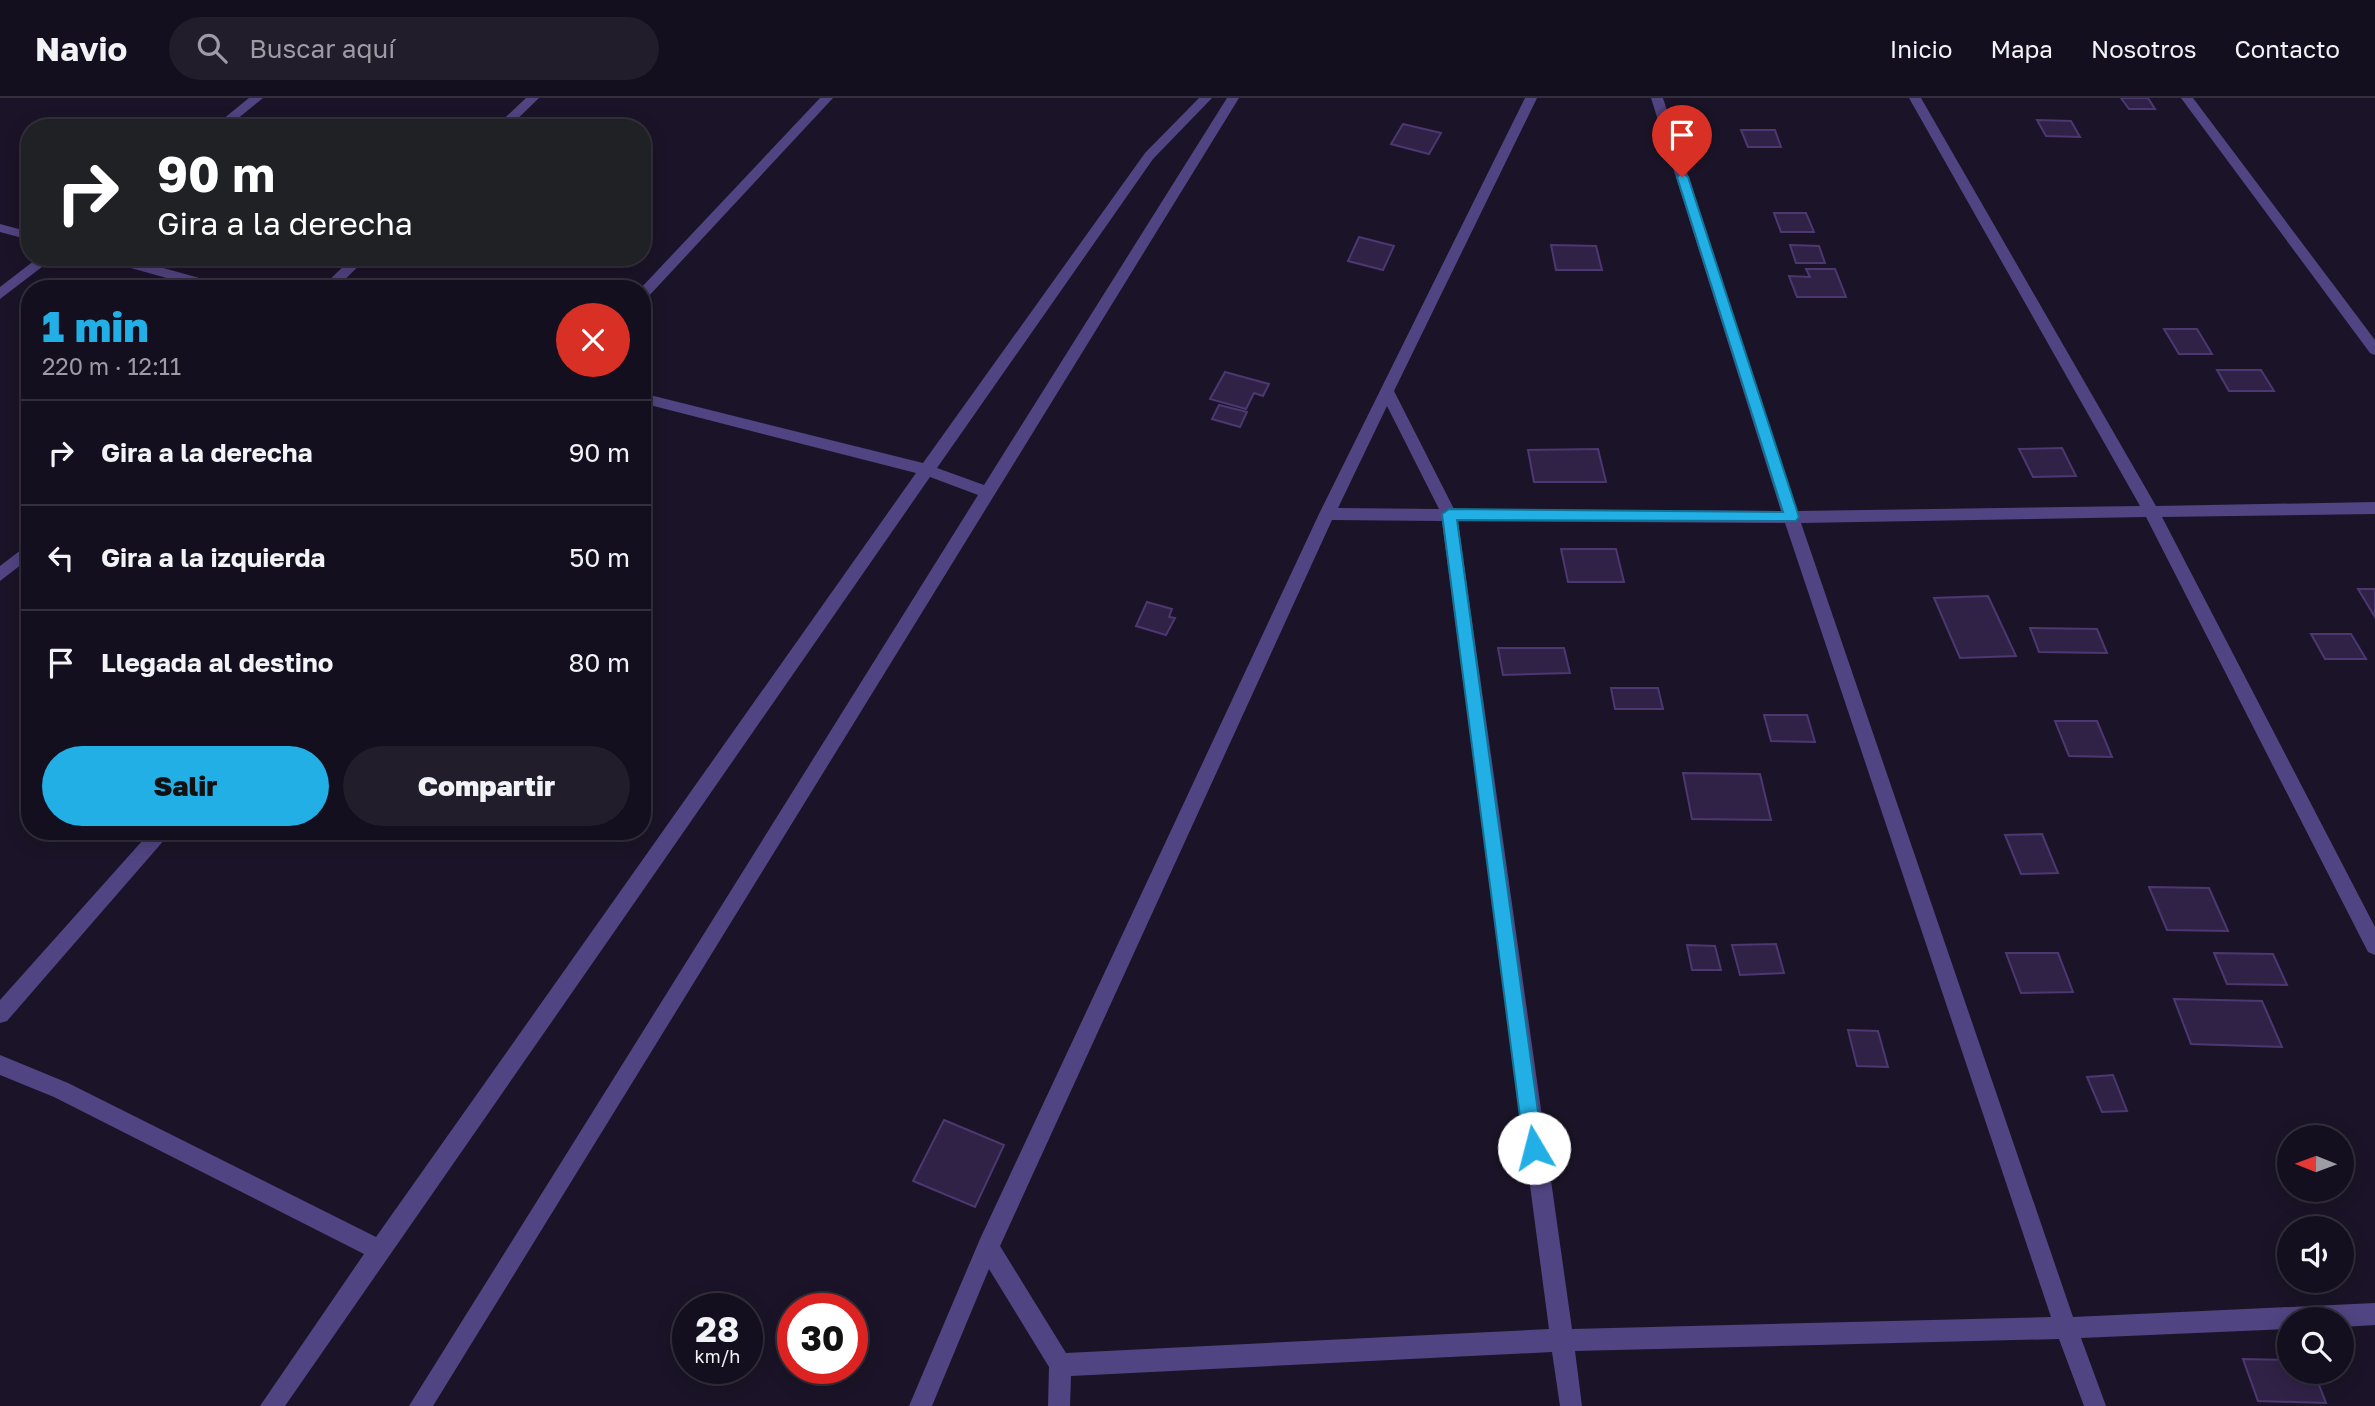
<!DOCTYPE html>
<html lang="es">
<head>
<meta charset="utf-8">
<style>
  :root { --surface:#140f1e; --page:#211d2b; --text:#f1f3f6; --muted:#9d9ca4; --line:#332f3c; --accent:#21afe5 }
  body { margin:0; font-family:"Golos Text",sans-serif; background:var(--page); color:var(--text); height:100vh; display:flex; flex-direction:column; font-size:26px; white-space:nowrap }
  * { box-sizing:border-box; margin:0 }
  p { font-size:23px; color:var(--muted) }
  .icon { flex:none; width:38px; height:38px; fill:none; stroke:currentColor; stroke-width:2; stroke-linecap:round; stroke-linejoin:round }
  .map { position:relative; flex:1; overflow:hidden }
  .side { position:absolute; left:21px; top:182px; width:630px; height:560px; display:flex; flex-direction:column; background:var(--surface); border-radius:28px; box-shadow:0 4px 18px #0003,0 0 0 2px var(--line) }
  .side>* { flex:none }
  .top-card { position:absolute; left:21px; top:21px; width:630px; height:147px; border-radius:28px; box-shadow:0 4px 18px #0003,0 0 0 2px var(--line); background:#202124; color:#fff; overflow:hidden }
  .needle { width:46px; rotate:271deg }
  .buttons { position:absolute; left:2277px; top:1027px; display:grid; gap:14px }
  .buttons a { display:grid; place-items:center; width:77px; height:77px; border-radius:50%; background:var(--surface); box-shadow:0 4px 18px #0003,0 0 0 2px var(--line); font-size:35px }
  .speed { position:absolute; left:672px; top:1195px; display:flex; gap:14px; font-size:35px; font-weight:700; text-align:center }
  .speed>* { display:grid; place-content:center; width:91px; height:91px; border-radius:50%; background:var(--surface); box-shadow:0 4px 18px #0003,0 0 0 2px var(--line); line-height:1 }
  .speed small { font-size:18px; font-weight:400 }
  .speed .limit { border:10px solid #d22; background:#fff; color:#111 }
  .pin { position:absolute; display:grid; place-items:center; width:60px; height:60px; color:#fff; margin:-72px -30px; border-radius:50% 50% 50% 0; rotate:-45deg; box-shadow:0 0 7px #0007 }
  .pin .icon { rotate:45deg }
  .me { position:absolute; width:77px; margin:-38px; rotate:352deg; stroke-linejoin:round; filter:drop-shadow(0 0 5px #0008) }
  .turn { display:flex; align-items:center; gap:24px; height:147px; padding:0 21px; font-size:32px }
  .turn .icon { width:91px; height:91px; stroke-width:2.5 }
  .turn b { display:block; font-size:49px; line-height:60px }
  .round { display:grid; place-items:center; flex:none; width:74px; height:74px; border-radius:37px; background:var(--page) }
  .overview { display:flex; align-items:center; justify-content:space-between; height:119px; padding:0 21px }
  h1 { font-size:42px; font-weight:800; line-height:52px; color:var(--accent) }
  .action { display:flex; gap:14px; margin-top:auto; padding:14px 21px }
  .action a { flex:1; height:80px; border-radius:42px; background:var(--accent); color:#111; font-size:28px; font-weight:800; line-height:80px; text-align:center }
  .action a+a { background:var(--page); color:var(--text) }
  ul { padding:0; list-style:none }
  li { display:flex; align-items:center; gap:21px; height:105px; padding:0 21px; border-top:2px solid var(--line) }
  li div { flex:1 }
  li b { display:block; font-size:26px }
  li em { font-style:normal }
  header { display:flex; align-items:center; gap:42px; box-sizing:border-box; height:98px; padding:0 35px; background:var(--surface); border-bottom:2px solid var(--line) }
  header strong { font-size:33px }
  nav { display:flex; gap:38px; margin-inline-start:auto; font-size:24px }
  .search { width:490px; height:63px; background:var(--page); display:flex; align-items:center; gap:18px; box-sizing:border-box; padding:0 24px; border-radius:38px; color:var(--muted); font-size:26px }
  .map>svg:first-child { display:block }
  .building { fill:#302247; stroke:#4c3770; stroke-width:2 }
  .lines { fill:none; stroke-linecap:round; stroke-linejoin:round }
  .minor { fill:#514482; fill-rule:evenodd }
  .route { fill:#21afe5; stroke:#157295; stroke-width:2 }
</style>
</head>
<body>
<header>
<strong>Navio</strong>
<div class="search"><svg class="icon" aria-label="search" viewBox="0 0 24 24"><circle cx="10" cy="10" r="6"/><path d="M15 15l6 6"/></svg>Buscar aquí</div>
<nav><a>Inicio</a><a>Mapa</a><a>Nosotros</a><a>Contacto</a></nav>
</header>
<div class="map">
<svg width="2375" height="1308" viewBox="0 0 2375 1308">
  <rect width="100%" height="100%" fill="#1b1428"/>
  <!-- building -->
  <path class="building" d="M2121,0h27l7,11h-26z
    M2037,22l34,1 9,16 -34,-1z
    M1403,26l38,9 -12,21 -38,-10z
    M1741,32h34l6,17h-33z
    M1774,115h32l8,19h-33z
    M1359,139l35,9 -11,24 -35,-9z
    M1551,147l45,1 6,24h-46z
    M1790,147l29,1 6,17h-29z
    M1806,171h29l11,28h-49l-8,-21 21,1z
    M2164,231h33l15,25h-33z
    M2217,272h44l13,21h-45z
    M1225,274l44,12 -6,12 -9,-3 -8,16 -36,-10z
    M1219,307l28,7 -7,15 -28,-8z
    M2062,350l14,28 -43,1 -14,-28z
    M1598,351l8,33h-72l-6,-32z
    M1561,451h55l8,33h-56z
    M2358,491h17v28z
    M1988,498l28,60 -56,2 -26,-60z
    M1147,504l25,7 -3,8 6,1 -9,17 -30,-9z
    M2030,530l67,1 10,24 -68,-1z
    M2311,536h40l15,25h-41z
    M1498,550h66l6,25 -67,2z
    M1611,590h47l5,21h-48z
    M1764,617h43l8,27 -44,-1z
    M2055,623h42l15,36 -43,-1z
    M1683,675l77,1 11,46 -79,-1z
    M2042,736l16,39 -37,1 -16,-39z
    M2149,789l60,1 19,43 -61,-1z
    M1776,846l8,29 -44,2 -8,-30z
    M1687,847l28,1 6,24h-29z
    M2006,855h52l15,39 -52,1z
    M2214,855l59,1 14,31 -60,-1z
    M2174,901l88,2 20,46 -91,-3z
    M1848,932l30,1 10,36 -31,-1z
    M2113,977l14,36 -25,1 -15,-35z
    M944,1022l60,25 -29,62 -62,-26z
    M2243,1261l46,1v12h25l12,31 -68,-2z"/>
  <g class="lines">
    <!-- minor -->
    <path class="minor" d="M249,0h14l-37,30h-14z
      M526,0h13l-31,30h-14z
      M820,0h13l-186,200 -5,1v-10h-2z
      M1199,0h13l-59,61 -216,309 47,17 243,-387h12l-806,1308h-24l569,-911 -48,-18 -645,929h-25l104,-152 -310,-157 -54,-22v-20l68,28 308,154 540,-764 -274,-70v-10l281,70 222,-310z
      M1525,0h12l-143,293 60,118 327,2 -130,-413h12l134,413 343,-5 -231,-408h12l235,408 219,-4v12l-213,3 213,410v28l-7,-3 -222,-435 -345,6 272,794 302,-14v22l-33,2v-7h-53v9l-208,9 25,68h-22l-25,-67 -484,12 7,55h-22l-8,-54 -481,24 -1,30h-22l1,-39 -60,-98 -57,137h-23l71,-167 339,-725zM1387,308l52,103 -101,-1zM1332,422l110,1 107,808 -483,24 -66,-107zM1458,423l327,2 266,794 -479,12z
      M2181,0h12l182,242v15l-5,-2z
      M0,126l30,8v8l-30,-8z
      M39,159h16l-55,42v-12z
      M100,159h24l104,29 2,3h-24l-104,-29z
      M353,159h15l-33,32h-15z
      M30,445v15l-30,23v-15z
      M151,733h21l-165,190 -7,2v-23z"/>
  </g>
  <!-- route -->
  <path class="route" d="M1682,75l6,4 111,340 -3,4 -339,-1 86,628 -2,6 -7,3 -7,-3 -3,-6 -82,-634 7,-5 334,3 -106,-335z"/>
</svg>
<div class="buttons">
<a><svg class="needle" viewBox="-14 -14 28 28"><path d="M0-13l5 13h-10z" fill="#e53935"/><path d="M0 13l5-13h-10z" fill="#9d9ca4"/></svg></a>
<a><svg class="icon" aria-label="sound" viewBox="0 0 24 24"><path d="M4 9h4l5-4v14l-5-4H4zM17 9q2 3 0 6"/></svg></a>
<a><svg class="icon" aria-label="search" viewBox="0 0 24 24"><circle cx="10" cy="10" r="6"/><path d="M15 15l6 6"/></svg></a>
</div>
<div class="speed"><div>28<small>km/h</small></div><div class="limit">30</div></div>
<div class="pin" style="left:1682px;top:79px;background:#d93025"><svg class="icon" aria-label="arrive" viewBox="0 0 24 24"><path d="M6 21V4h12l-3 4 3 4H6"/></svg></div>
<svg class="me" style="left:1534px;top:1050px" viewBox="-20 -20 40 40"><circle r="19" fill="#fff"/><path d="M0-13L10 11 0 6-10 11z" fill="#21afe5"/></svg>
<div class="top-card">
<div class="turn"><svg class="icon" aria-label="right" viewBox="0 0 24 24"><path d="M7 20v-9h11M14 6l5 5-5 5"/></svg><div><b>90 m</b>Gira a la derecha</div></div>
</div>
<section class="side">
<div class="overview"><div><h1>1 min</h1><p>220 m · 12:11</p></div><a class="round" style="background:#d93025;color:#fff"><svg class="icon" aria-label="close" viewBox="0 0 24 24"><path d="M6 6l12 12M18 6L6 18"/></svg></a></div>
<ul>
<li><svg class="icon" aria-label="right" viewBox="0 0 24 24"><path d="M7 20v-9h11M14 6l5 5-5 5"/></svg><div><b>Gira a la derecha</b></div><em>90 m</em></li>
<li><svg class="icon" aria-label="left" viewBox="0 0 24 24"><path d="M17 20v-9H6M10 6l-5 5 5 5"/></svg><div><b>Gira a la izquierda</b></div><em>50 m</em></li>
<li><svg class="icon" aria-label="arrive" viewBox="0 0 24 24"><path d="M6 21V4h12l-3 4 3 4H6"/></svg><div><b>Llegada al destino</b></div><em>80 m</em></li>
</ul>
<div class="action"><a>Salir</a><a>Compartir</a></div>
</section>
</div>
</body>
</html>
